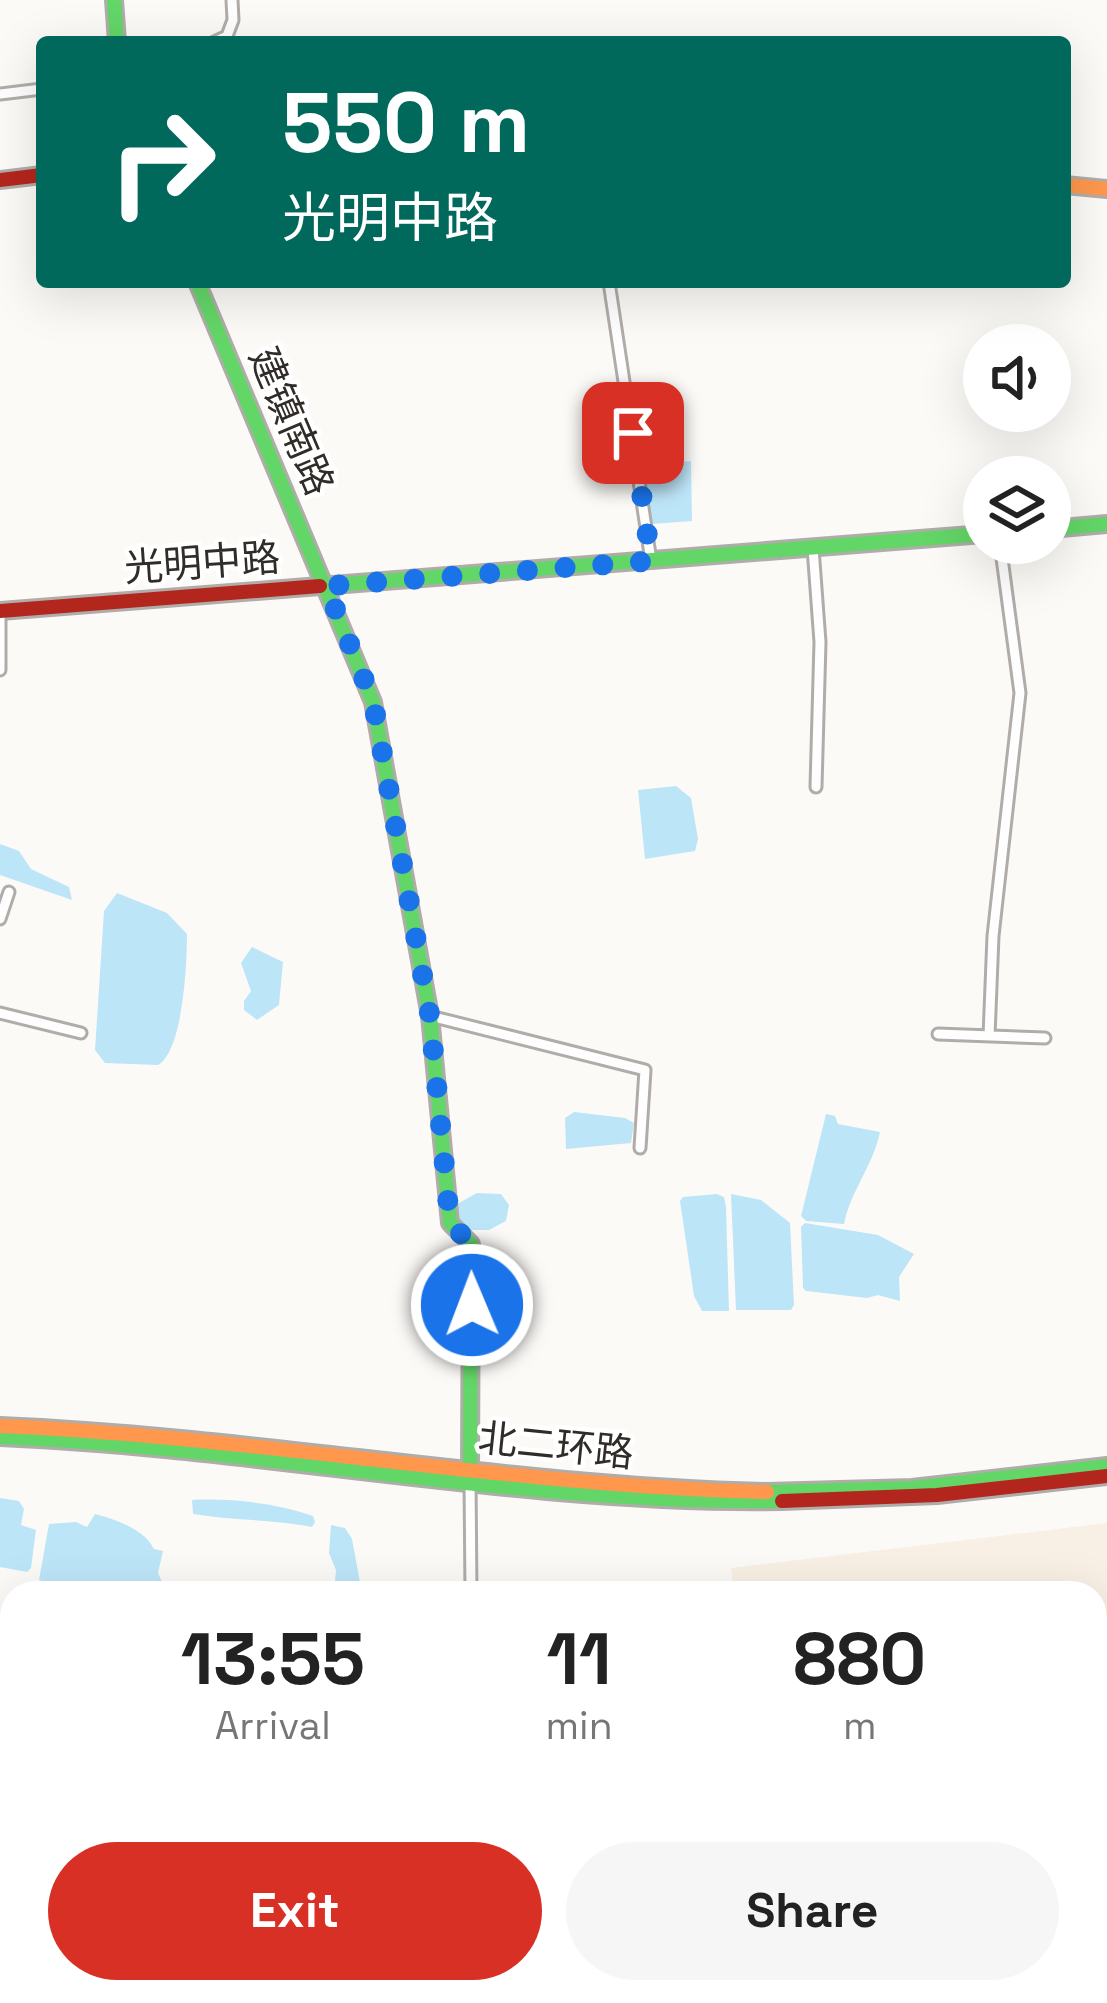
<!DOCTYPE html>
<html lang="en">
<head>
<meta charset="utf-8">
<style>
  :root { --surface:#fff; --page:#f6f6f6; --text:#222; --muted:#767676; --accent:#d93025 }
  body { margin:0; font-family:"Space Grotesk","Noto Sans SC",sans-serif; background:var(--page); color:var(--text); height:100vh; display:flex; flex-direction:column; font-size:45px; white-space:nowrap }
  * { box-sizing:border-box; margin:0 }
  p { font-size:39px; color:var(--muted) }
  .icon { flex:none; width:66px; height:66px; fill:none; stroke:currentColor; stroke-width:2; stroke-linecap:round; stroke-linejoin:round }
  .map { position:relative; flex:1; overflow:hidden }
  .details { position:absolute; left:0px; top:1581px; width:1107px; height:423px; display:flex; flex-direction:column; background:var(--surface); border-radius:36px 36px 0 0; box-shadow:0 12px 48px #0002 }
  .details>* { flex:none }
  .guide { position:absolute; left:36px; top:36px; width:1035px; height:252px; border-radius:12px; box-shadow:0 12px 48px #0002; background:#00695c; color:#fff; overflow:hidden }
  .controls { position:absolute; left:963px; top:324px; display:grid; gap:24px }
  .controls a { display:grid; place-items:center; width:108px; height:108px; border-radius:50%; background:var(--surface); box-shadow:0 12px 48px #0002; font-size:60px }
  .pin { position:absolute; display:grid; place-items:center; width:102px; height:102px; color:#fff; margin:-51px; border-radius:24px; box-shadow:0 6px 18px #0006 }
  .me { position:absolute; width:132px; margin:-66px; rotate:359deg; stroke-linejoin:round; filter:drop-shadow(0 0 9px #0008) }
  .turn { display:flex; align-items:center; gap:42px; height:252px; padding:0 48px; font-size:54px }
  .turn .icon { width:156px; height:156px; stroke-width:2.5 }
  .turn b { display:block; font-size:84px; line-height:102px }
  .eta { display:flex; justify-content:space-evenly; align-items:center; height:204px; text-align:center }
  .eta b { font-size:72px; font-weight:700; line-height:84px }
  .primary-button { display:flex; gap:24px; margin-top:auto; padding:24px 48px }
  .primary-button a { flex:1; height:138px; border-radius:72px; background:var(--accent); color:#fff; font-size:48px; font-weight:700; line-height:138px; text-align:center }
  .primary-button a+a { background:var(--page); color:var(--text) }
  .map>svg:first-child { display:block }
  .built { fill:#f8efe5 }
  .water { fill:#bde5f8 }
  .lines { fill:none; stroke-linecap:round; stroke-linejoin:round }
  .street-casing { stroke:#b0aca9; stroke-width:15 }
  .fast-casing { stroke:#b0aca9; stroke-width:20 }
  .slow-casing { stroke:#b0aca9; stroke-width:20 }
  .jam-casing { stroke:#b0aca9; stroke-width:20 }
  .street { stroke:#fffefe; stroke-width:9 }
  .fast { stroke:#63d668; stroke-width:14 }
  .slow { stroke:#ff974d; stroke-width:14 }
  .jam { stroke:#b3261e; stroke-width:14 }
  .route { stroke:#1a73e8; stroke-width:21; stroke-dasharray:0 37.8 }
  .labels { text-anchor:middle; stroke-width:9; stroke-linejoin:round; paint-order:stroke }
  .street-label { font-size:39px; fill:#312c27; stroke:#fff }
</style>
</head>
<body>
<div class="map">
<svg width="1107" height="2003" viewBox="0 0 1107 2003">
  <rect width="100%" height="100%" fill="#fcfaf7"/>
  <!-- built -->
  <path class="built" d="M1107,1523v480h-324l-1,-11h313v-399h-361l-3,-25z"/>
  <!-- water -->
  <path class="water" d="M691,461l1,60 -40,3 -8,-58z
    M676,786l15,12 7,41 -3,12 -50,8 -7,-69z
    M0,844l19,7 12,18 38,18 3,13 -72,-25z
    M117,893l50,20 20,21c0,30 -4,117 -29,131l-53,-2 -10,-13 9,-139z
    M252,947l31,15 -4,43 -22,15 -13,-10v-9l7,-10 -10,-28z
    M574,1112l51,6 9,5 -3,20 -65,6 -1,-31z
    M826,1114l9,2 3,8 42,8c-7,34 -29,58 -36,92l-38,-3 -5,-5z
    M477,1193l24,1 8,11 -3,16 -17,9h-21l-10,-11 -1,-15z
    M717,1194l7,3 2,10 3,104h-27l-8,-15 -14,-95 3,-4z
    M731,1194l30,6 29,23 4,82 -3,5h-55z
    M805,1223l73,12 36,19 -15,23 1,24 -22,-6 -11,3 -61,-7 -3,-3 -2,-61z
    M0,1498l19,3 5,8 -3,16 15,5 -5,38 -4,4 -27,-5z
    M192,1500c40,-2 83,3 121,16l2,6 -3,5c-40,-8 -79,-6 -119,-13z
    M95,1514c22,6 49,15 59,35l9,2 -5,22 9,20h-88l-40,-13 10,-56 27,-2 11,5z
    M331,1525l14,3 7,11 10,54h-28l2,-23 -7,-17z"/>
  <g class="lines">
    <!-- street casing -->
    <g class="street-casing">
      <path id="street" d="M214,42l13,-6 6,-16 -1,-20
        M0,94l42,-5
        M609,282l42,279
        M813,548l7,94 -4,145
        M0,670v-59
        M0,919l9,-27
        M0,1013l81,20
        M430,1016l215,54 -5,78
        M938,1034l107,4
        M989,1036l4,-100 27,-243 -20,-150
        M470,1480l1,113
        M583,1992l12,11"/>
    </g>
    <!-- fast casing -->
    <g class="fast-casing">
      <path id="fast" d="M114,0l3,42
        M197,282l176,420 57,314 20,207 21,21 -1,226
        M1050,529l57,-5
        M320,586l664,-52
        M0,1437c261,11 520,68 782,64
        M767,1492l145,-4 195,-22"/>
    </g>
    <!-- slow casing -->
    <g class="slow-casing">
      <path id="slow" d="M1065,185l42,4
        M0,1426c257,11 510,60 767,66"/>
    </g>
    <!-- jam casing -->
    <g class="jam-casing">
      <path id="jam" d="M0,180l42,-5
        M0,611l320,-25
        M782,1501l155,-6 170,-19"/>
    </g>
    <!-- street -->
    <use href="#street" class="street"/>
    <!-- fast -->
    <use href="#fast" class="fast"/>
    <!-- slow -->
    <use href="#slow" class="slow"/>
    <!-- jam -->
    <use href="#jam" class="jam"/>
  </g>
  <g class="lines">
    <!-- route -->
    <path class="route" d="M472,1305l-1,-61 -21,-21 -20,-207 -57,-315 -47,-115 325,-25 -18,-128"/>
  </g>
  <g class="labels">
    <!-- street labels -->
    <g class="street-label">
      <text transform="translate(292 421) rotate(67)" y="14">建镇南路</text>
      <text transform="translate(202 562) rotate(-4)" y="14">光明中路</text>
      <text transform="translate(556 1445) rotate(6)" y="14">北二环路</text>
    </g>
  </g>
</svg>
<div class="controls">
<a><svg class="icon" aria-label="sound" viewBox="0 0 24 24"><path d="M4 9h4l5-4v14l-5-4H4zM17 9q2 3 0 6"/></svg></a>
<a><svg class="icon" aria-label="layers" viewBox="0 0 24 24"><path d="M12 4l9 5-9 5-9-5zM3 14l9 5 9-5"/></svg></a>
</div>
<div class="pin" style="left:633px;top:433px;background:#d93025"><svg class="icon" aria-label="arrive" viewBox="0 0 24 24"><path d="M6 21V4h12l-3 4 3 4H6"/></svg></div>
<svg class="me" style="left:472px;top:1305px" viewBox="-20 -20 40 40"><circle r="17" fill="#1a73e8" stroke="#fff" stroke-width="3"/><path d="M0-11L8 9 0 5-8 9z" fill="#fff"/></svg>
<div class="guide">
<div class="turn"><svg class="icon" aria-label="right" viewBox="0 0 24 24"><path d="M7 20v-9h11M14 6l5 5-5 5"/></svg><div><b>550 m</b>光明中路</div></div>
</div>
<section class="details">
<div class="eta">
<div><b>13:55</b><p>Arrival</p></div>
<div><b>11</b><p>min</p></div>
<div><b>880</b><p>m</p></div>
</div>
<div class="primary-button"><a>Exit</a><a>Share</a></div>
</section>
</div>
</body>
</html>
